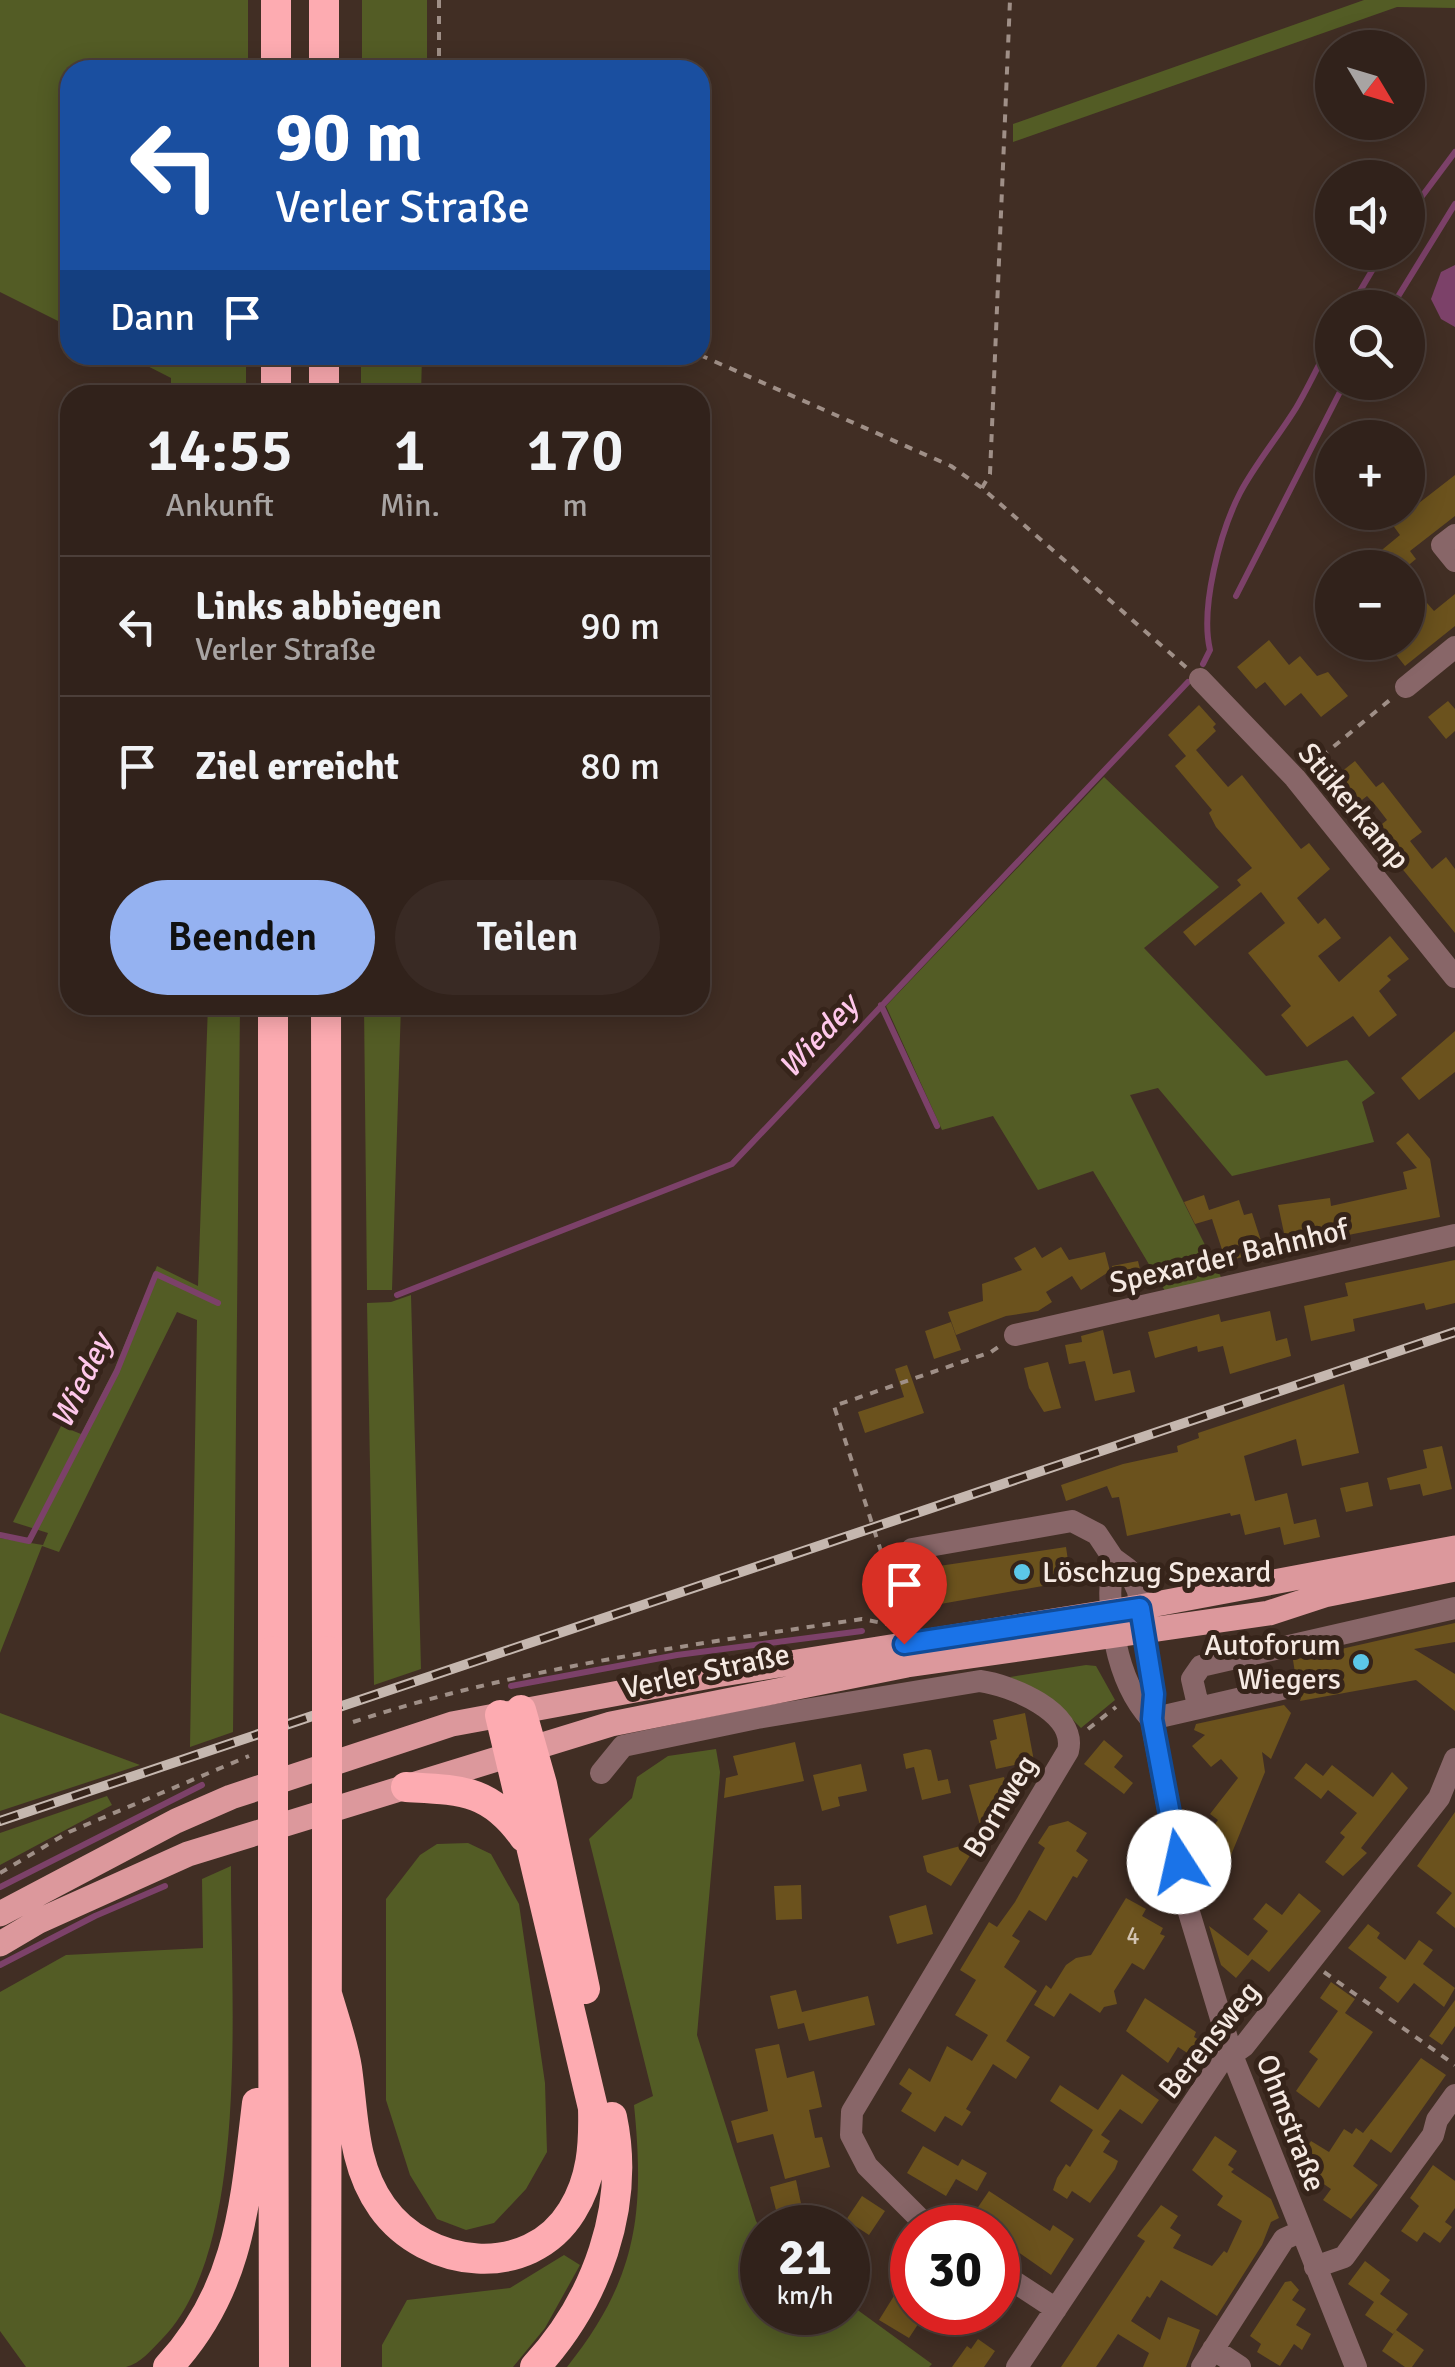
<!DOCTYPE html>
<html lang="de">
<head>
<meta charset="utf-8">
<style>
  :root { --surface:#31221b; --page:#392a24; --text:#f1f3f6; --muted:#a8a4a3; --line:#4c3f3a; --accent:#95b2f1 }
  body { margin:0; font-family:Signika,sans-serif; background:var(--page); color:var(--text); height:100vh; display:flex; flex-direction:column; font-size:38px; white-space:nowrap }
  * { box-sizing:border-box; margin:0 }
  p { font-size:32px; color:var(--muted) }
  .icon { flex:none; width:55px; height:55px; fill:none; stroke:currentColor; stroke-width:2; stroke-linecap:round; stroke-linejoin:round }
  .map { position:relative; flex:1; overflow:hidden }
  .drawer { position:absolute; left:60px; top:385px; width:650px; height:630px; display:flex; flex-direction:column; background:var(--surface); border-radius:30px; box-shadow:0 5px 25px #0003,0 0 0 2px var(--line) }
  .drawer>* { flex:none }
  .banner { position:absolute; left:60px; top:60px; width:650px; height:305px; border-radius:30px; box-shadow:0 5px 25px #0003,0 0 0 2px var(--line); background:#1a4fa0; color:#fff; overflow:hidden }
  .needle { width:65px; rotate:128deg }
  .fabs { position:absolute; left:1315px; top:30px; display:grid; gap:20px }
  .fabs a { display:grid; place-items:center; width:110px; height:110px; border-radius:50%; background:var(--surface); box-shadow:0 5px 25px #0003,0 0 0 2px var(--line); font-size:50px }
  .speed { position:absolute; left:740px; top:2205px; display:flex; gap:20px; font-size:50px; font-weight:700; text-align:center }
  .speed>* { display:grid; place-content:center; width:130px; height:130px; border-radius:50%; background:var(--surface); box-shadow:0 5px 25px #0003,0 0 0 2px var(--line); line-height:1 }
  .speed small { font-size:25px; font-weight:400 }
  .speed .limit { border:15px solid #d22; background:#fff; color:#111 }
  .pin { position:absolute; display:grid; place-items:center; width:85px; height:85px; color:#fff; margin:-102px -42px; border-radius:50% 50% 50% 0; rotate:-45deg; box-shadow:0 0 10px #0007 }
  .pin .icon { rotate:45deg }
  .me { position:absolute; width:110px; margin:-55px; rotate:350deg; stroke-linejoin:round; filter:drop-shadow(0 0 8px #0008) }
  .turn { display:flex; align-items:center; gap:35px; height:210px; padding:0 50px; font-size:45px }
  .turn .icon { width:130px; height:130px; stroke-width:2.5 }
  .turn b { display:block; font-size:70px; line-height:85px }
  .then { display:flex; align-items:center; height:95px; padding:0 50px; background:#0003; gap:20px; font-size:38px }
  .eta { display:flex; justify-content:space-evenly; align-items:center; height:170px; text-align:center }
  .eta b { font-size:60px; font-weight:600; line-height:70px }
  .cta { display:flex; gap:20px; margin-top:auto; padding:20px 50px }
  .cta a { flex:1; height:115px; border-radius:60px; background:var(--accent); color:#111; font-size:40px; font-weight:600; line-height:115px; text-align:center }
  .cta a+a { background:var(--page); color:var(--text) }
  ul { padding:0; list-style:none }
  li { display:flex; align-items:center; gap:30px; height:140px; padding:0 50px; border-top:2px solid var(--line) }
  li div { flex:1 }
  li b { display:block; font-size:38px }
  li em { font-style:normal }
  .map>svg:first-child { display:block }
  .green { fill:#535c25 }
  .water { fill:#7c4169 }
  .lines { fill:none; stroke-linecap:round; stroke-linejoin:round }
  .stream { stroke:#7c4169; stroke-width:6 }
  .building { fill:#6b521d }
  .path { stroke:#9f8f87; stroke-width:4; stroke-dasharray:8 8; stroke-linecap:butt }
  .minor { stroke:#886668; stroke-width:22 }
  .major { stroke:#dc989c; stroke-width:25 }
  .highway { stroke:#fdabb1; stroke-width:30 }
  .rail-casing { stroke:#c5b7af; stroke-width:10 }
  .rail { stroke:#36241a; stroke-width:6; stroke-dasharray:19; stroke-linecap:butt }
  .highway-bridge { stroke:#fdabb1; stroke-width:30 }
  .route-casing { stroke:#114b97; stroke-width:25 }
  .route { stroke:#1a73e8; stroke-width:18 }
  .poi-dot { fill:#5cc7e8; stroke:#36241a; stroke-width:4 }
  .labels { text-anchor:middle; stroke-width:10; stroke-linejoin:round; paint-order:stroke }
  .number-label { font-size:25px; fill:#d2c3b1 }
  .street-label { font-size:30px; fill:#f5e9e2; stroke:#36241a }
  .poi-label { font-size:30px; fill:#f5e9e2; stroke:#36241a; text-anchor:start }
  .water-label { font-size:32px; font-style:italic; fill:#fec7ea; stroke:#36241a }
</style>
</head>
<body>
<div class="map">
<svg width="1455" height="2367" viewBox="0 0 1455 2367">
  <rect width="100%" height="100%" fill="#412e24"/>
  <!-- green -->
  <path class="green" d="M0,0h248v70h-178v257l-70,-35z
    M362,0h65v70h-65z
    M1364,0h91v8l-58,-1 -384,135v-18z
    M126,355h120v40h-75v-17z
    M361,355h61l-1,40h-60z
    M1104,777l115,110 -75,61 122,128 81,-16 28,33 -13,9 12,40 -142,34 -74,-88 -28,7 92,184 -57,12 -72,-120 -55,19 -45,-74 -51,14 -56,-124z
    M208,1005h32l-7,727 -43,15 7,-427 -20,-8 -118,240 -17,-6 -42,107v-115l43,7 5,-12 -35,-11 48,-96 20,8 33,-64 43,-104 41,20z
    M364,1005h37l-9,285h-25z
    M411,1295l10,374 -47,16 -7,-382 24,-1z
    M1086,1665l10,1 19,34 -34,28 -29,-29 -42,-22z
    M0,1713l140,52 -140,46z
    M716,1749l4,23 -23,263 59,186 6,9v82h86v-9l84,61 -3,3h-362c70,-88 78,-153 67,-262l19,-9 -64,-257 43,-41 5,-21 31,-21z
    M107,1796l5,9 -112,60v-32z
    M468,1843l23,11 28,50 26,179 2,69 -21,37 -32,34 -28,7 -29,-11 -27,-44 -24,-75v-201l34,-44 17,-11z
    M231,1866c-1,125 21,382 -69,473 -10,10 -22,25 -36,28 -26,0 -72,0 -100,0l-26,-36v-339l66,-37 137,-7 -1,-69z
    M564,2255l16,10 -35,63 -32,39h-131v-22l25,-45 103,-12z"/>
  <!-- water -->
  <path class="water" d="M1455,265v62l-14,-8 -10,-20 10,-27z"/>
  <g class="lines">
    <!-- stream -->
    <path class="stream" d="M1408,215l47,-63
      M1350,308l33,-56
      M1391,308l64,-104
      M1236,596l109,-214
      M1203,664l7,-14c-10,-42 10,-118 30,-157 16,-30 38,-56 56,-85 13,-22 24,-46 36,-69
      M881,1005l56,121
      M397,1295l335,-131 456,-482
      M0,1535l29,6 88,-170 39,-97 62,29
      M511,1686l166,-31 185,-24
      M0,1887l202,-102
      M0,1965l95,-49 70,-30"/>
  </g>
  <!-- building -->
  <path class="building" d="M1455,475v41l-45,35 6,8 -11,9h-45l40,-33 -8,-11z
    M1455,594v32l-50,40 -19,-24h22v-10l13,-11 -6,-8 12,-10 7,8z
    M1269,640l20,25 11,-9 17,20 11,-4 20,24 -27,21 -20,-24 -16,13 -20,-24 -9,7 -19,-22z
    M1448,701l7,8v22l-9,8 -18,-22z
    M1199,705l17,19 -3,3 3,4 -20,19 32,37 14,-12 59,74 8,-6 21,26 -33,29 21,26 7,-6 16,20 -23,18 21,26 51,-46 19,23 -22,17 4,4 -12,11 18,24 -28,22 -16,-21 -46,31 -26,-32 10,-9 -43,-53 37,-30 -24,-31 -66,54 -12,-14 58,-47 -4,-5 15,-12 -36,-41 -7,-14 3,-3 -37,-44 11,-10 -18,-21z
    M1355,761l21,26 7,-5 39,50 -12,9 22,28 14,-12 9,12v64l-83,-101 15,-12 -10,-13 -10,-11 -14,11 -22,-27z
    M1455,1031v41l-36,28 -18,-22z
    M1408,1133l22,26 10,58 -153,30 -9,-42 52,-7 1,8 76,-17 -4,-17 14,-4 -21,-25z
    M1204,1195l5,15 30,-10 5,15 8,-2 12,37 -38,12 -14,-43 -17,5 -11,-22z
    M1035,1247l7,11 19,-11 8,13 36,-8 5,19 -29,19 -9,-14 -26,16 6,10 -14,9 -32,5 -50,19 -8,-23 35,-11 -1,-17 40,-14 -8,-12z
    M1455,1260v43l-29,7 -2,-7 -71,16 2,12 -44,10 -7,-35 44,-10 -3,-13z
    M1138,1261l6,24 -27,6 -5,-25z
    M1270,1311l6,30 11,-3 4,18 -61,18 -7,-28 -25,6 -1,-6 -42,12 -7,-26 71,-18 2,8z
    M951,1322l10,28 -27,9 -9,-28z
    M1103,1330l10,44 17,-4 5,22 -40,9 -10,-40 -16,3 -4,-19 17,-3 -1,-6z
    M1048,1362l13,46 -17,4 -15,-24 -5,-20z
    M907,1365l17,48 -59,20 -7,-21 46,-15 -9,-28z
    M1344,1384l15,69 -57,13 -6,-27 -52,17 11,45 32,-8 7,31 22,-5 4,18 -36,8 -4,-18 -35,8 -5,-21 -9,2 -1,-3 -103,23 -8,-39 -7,1 -5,-12 -41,15 -5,-16 62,-21 55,-12 -1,-6 22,-8 -1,-5z
    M1442,1446l10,43 -29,7 -3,-12 -30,6 -3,-12 40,-10 -4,-18z
    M1368,1482l5,24 -27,6 -6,-24z
    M1066,1547l5,34 -153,27 -6,-38z
    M1455,1623v19l-41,7 41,25v37l-39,-31 -116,21 5,-16 -10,-12 -2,-13z
    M1284,1705l7,8 -20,46 -9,-7 3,20 -36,88 -19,-16 7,-10 -6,-5 7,-9 -8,-6 28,-36 -17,-19 -10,8 -19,-21 13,-11 -11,-5 2,-6z
    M1025,1713l9,48 -38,8 -6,-28 7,-2 -4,-19z
    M1104,1740l19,16 -9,11 19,16 -9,11 -40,-30z
    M795,1742l9,39 -80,17 2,-20 12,-3 -5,-19z
    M926,1749l5,1 7,31 10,-2 3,14 -29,7 -8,-33 -8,2 -3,-15z
    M1306,1763l17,13 9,-11 41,32 19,-25 16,16 -47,60 6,5 -24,23 -18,-14 20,-25 -5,-4 17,-20 -29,-23 -7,9 -27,-21z
    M861,1764l6,27 -29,6 2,9 -18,5 -9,-36z
    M1004,1777l6,21 -26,42 -15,-55z
    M1455,1812v116l-19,-15 16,-20 -35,-27z
    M1068,1821l19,12 -11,18 12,9 -11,18 -4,-2 -27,45 -17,-11 -17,26 8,5 -16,26 33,24 -31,50 24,16 -14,22 -23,-15 -27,45 5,3 -9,14 -17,-10 -10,16 -34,-21 11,-18 -13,-9 10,-16 21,14 17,-36 25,15 16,-26 -33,-20 21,-35 -16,-10 29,-48 8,5 18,-25 30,-54 -7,-5 11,-17z
    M979,1841l-28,45 -24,-14 -4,-16z
    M801,1885l1,34 -26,1 -2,-34z
    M1299,1893l22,18 -52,61 -21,-16 20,-25 -15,-12 13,-16 16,12z
    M1126,1898l20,11 -4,7 21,12 -3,6 5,2 -21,34 -12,-7 -18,28 3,13 -13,3 -4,6 -30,-20 -16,24 -20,-12 12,-20 5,4 15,-24 10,-7 15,-3z
    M926,1905l7,29 -36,10 -8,-28z
    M1368,1924l12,9 -3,5 28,22 14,-20 14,10 -10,14 32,24 -11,19 -30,-24 -16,20 -19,-15 8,-11 -39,-29z
    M1209,1926l43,33 -16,19 -15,-13z
    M1331,1982l24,17 -10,14 28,19 -54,76 -23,-17 22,-32 -9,-7 29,-41 -18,-13z
    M796,1990l6,22 66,-16 7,29 -66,16 -5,-18 -26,6 -8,-33z
    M1145,1998l51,34 -2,5 7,4 -9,15 -14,-9 -10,16 -42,-32z
    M1455,2000v26l-13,19 -13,-9z
    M779,2044l8,34 27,-7 8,36 -13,3 6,28 7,-1 8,30 -45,12 -12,-45 -36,9 -6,-22 37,-10 -13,-62z
    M1421,2058l25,17 -55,78 -20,-14 -18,27 25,19 -27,34 -28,-19 8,-11 -28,-19 7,-10 -8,-5 9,-14 18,11 15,-23 8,5 4,-6 7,5z
    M1122,2074l37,26 -17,24 -22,-15 -19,26 9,6 -7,11 15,9 -3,8 -25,34 -18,-12 -5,8 -14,-9 4,-12 9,-14 4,3 23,-37 -43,-29 10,-16 38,25z
    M1215,2136l22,15 -9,14 6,4 -3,3 40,27 8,19 -8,4 -9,23 -45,71 -56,-36 -11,18 -3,-2 -16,25 29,19 8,-23 32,13 -14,37h-43l6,-14 -31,-19 -22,33h-35l84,-126 -8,-5 24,-31 17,11 -8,12 11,7 -8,13 39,18 12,-15 3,2 15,-32 -25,-16 6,-9 -31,-26z
    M923,2146l35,20 4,-7 25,14 -10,18 -21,-12 -10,17 -39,-23z
    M1433,2165l22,16v27l-10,14 7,5 -12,16 -16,-11 -7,10 -16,-11 18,-25 -9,-8z
    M796,2180l6,28 -25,6 -7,-27z
    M989,2191l61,40 3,-6 21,14 -23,36 -43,-30 2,-4 -12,-8v-5h-9l-17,-12z
    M862,2196l23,15 -16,24 -23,-15z
    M1365,2261l25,19 -10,14 28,20 -15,20 -28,-19 9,-13 -26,-18z
    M912,2267v45h14l-17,26 -30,-18z
    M1291,2281l8,9 -7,10 14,9 -10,16 15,9 -9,16 -8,-6 -14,22 -23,-14 4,-8 -11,-8 35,-54z
    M1396,2330l28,20 -12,17h-7l-23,-16z
    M978,2339l17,12 -11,16h-32l15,-21 4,3z"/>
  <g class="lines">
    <!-- path -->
    <path class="path" d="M439,0v70
      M700,355l251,111 31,22 205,180
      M982,488l8,-14 20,-474
      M1309,767l82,-68
      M882,1598l7,-22 -55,-170 157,-54 10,-7
      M353,1722c165,-54 337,-77 509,-103l25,5
      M1088,1729l28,-22
      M0,1873l69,-41 180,-76
      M1324,1972l131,93"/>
    <!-- minor -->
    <path class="minor" d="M1455,535l-13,10 13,16
      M1200,679l95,99 160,199
      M1406,687l49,-40
      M1015,1335l440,-100
      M912,1549l160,-28 25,13 16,24 15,11 10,22 16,103 -3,25 34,180 47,156 124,312
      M1113,1558c-8,51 2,122 38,161
      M1198,1705l-6,-26 9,-13 254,-58
      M1151,1719l139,-32
      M601,1773l22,-27 134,-28 223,-37c30,4 98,31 88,70l-216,361 -1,23 16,31 62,62
      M1315,2267l29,-10 89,-122 4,-15 18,-25
      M998,2271l58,38
      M1213,2349l27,18
      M1017,2367l203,-304 24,-17 195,-248 16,-39
      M1202,2367l82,-128 18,-8"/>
    <!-- major -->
    <path class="major" d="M0,1914l176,-93 55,-24 221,-73 264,-49 424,-68 315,-59
      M0,1944l39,-23 149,-67 423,-130 296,-59 362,-52 55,-18 131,-26"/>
    <!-- highway -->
    <path class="highway" d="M324,0v70
      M276,70v-70
      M324,355v40
      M276,395v-40
      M326,1005l1,646
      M273,1651v-646
      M521,1710l21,74 43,205
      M406,1787c55,3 84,2 118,50
      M273,1911l1,456
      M327,1994c7,24 16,49 20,74 7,49 5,97 35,139 44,62 147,74 190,4 20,-32 22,-66 21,-103l-93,-393
      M168,2367c72,-77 77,-163 89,-264
      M326,2367l1,-461
      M535,2367c61,-66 96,-160 77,-250"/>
    <!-- rail casing -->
    <g class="rail-casing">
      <path id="rail" d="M0,1821l1455,-489"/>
    </g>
    <!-- rail -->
    <use href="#rail" class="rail"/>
    <!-- highway-bridge -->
    <path class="highway-bridge" d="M273,1651v260
      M327,1651v255"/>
  </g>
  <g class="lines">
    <!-- route casing -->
    <g class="route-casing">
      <path id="route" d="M904,1644l236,-36 14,86 -2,25 27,143"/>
    </g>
    <!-- route -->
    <use href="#route" class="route"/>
  </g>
  <!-- markers -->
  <g class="poi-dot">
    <circle cx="1022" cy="1572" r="10"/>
    <circle cx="1361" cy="1662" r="10"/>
  </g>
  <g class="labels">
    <!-- number labels -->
    <g class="number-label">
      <text x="1133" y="1944">4</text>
    </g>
    <!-- street labels -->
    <g class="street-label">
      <text transform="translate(1354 806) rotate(50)" y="10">Stükerkamp</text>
      <text transform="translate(1229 1256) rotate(-13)" y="10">Spexarder Bahnhof</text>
      <text transform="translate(706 1671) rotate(-12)" y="10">Verler Straße</text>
      <text transform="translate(1000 1806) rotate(-59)" y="10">Bornweg</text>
      <text transform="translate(1209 2040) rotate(-51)" y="10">Berensweg</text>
      <text transform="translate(1291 2123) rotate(69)" y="10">Ohmstraße</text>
    </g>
    <!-- poi labels -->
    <g class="poi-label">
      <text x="1042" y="1582">Löschzug Spexard</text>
      <text x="1341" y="1655" text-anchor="end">Autoforum<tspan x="1341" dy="34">Wiegers</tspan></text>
    </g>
    <!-- water labels -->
    <g class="water-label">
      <text transform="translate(818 1036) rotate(-47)" y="11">Wiedey</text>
      <text transform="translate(81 1381) rotate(-64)" y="11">Wiedey</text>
    </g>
  </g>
</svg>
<div class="fabs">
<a><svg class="needle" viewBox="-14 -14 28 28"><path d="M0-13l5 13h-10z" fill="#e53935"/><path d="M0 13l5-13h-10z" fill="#a8a4a3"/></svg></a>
<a><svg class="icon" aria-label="sound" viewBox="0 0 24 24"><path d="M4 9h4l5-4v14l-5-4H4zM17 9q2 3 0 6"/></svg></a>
<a><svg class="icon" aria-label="search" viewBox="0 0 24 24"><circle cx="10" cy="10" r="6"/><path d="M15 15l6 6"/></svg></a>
<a>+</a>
<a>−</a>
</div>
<div class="speed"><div>21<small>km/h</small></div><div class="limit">30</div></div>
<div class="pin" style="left:904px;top:1644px;background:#d93025"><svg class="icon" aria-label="arrive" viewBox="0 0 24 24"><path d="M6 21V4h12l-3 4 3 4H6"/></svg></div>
<svg class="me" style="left:1179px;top:1862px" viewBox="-20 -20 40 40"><circle r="19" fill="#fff"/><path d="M0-13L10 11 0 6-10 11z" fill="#1a73e8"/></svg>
<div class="banner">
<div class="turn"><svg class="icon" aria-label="left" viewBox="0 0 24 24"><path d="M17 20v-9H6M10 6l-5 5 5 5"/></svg><div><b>90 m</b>Verler Straße</div></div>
<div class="then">Dann<svg class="icon" aria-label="arrive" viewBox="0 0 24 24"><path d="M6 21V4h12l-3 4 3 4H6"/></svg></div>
</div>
<section class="drawer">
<div class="eta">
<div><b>14:55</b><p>Ankunft</p></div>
<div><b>1</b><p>Min.</p></div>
<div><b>170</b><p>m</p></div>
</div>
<ul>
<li><svg class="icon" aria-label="left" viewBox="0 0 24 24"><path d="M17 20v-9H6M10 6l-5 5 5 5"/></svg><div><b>Links abbiegen</b><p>Verler Straße</p></div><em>90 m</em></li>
<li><svg class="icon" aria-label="arrive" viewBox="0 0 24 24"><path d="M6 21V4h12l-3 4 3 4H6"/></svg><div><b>Ziel erreicht</b></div><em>80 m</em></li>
</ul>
<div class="cta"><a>Beenden</a><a>Teilen</a></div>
</section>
</div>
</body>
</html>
